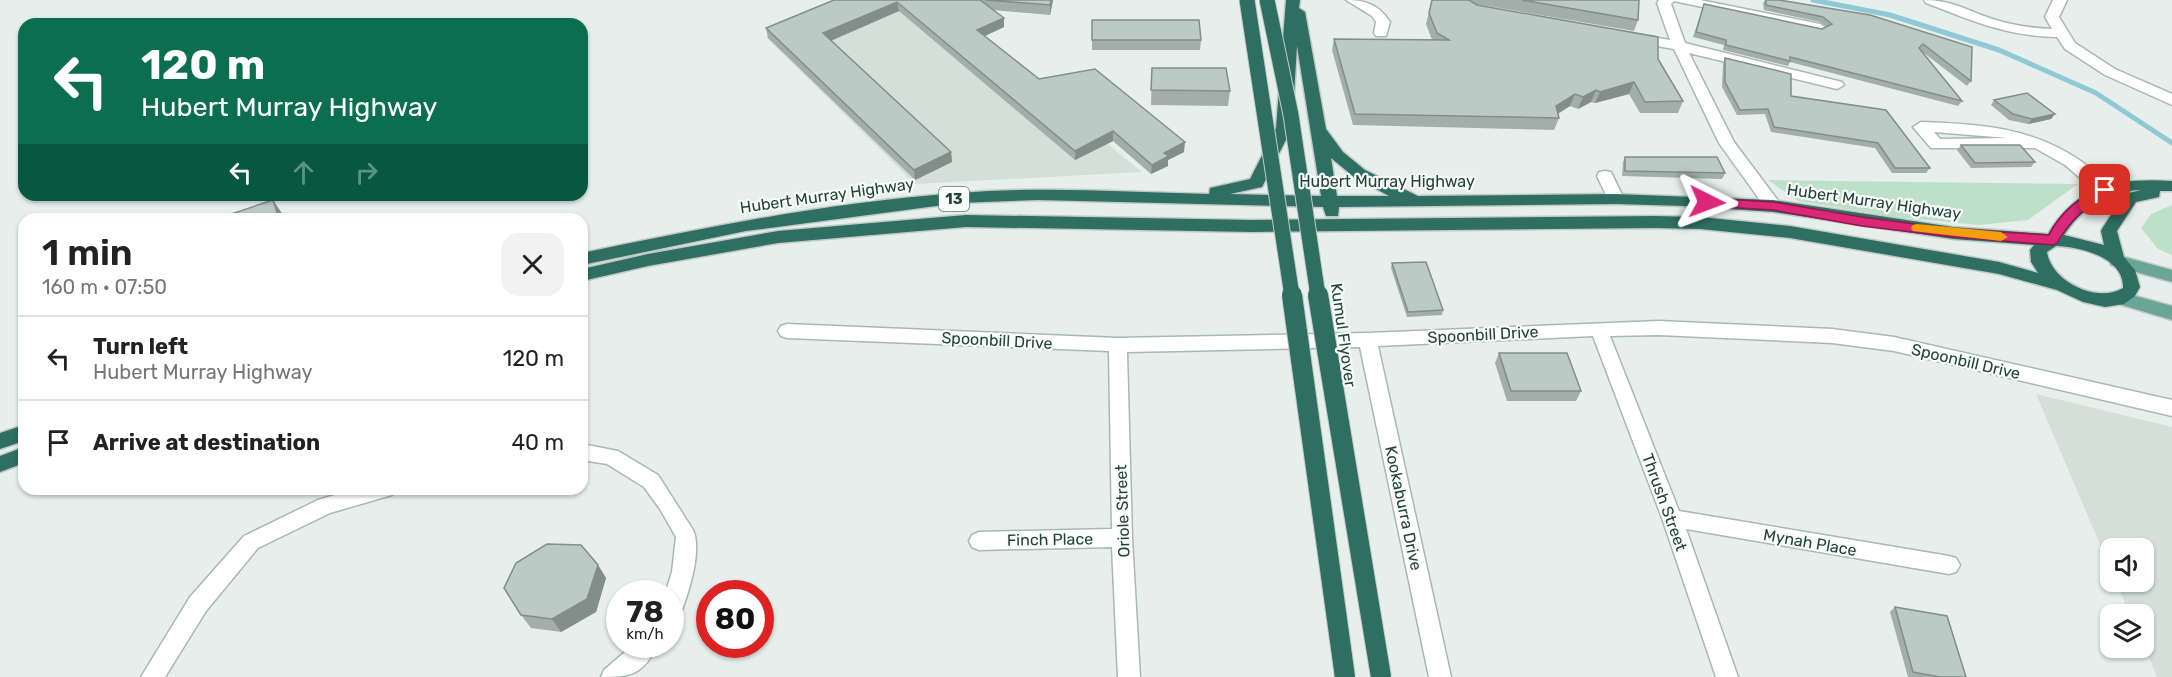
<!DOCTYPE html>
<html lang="en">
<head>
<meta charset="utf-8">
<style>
  :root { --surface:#fff; --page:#f2f2f2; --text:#222; --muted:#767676; --line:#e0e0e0 }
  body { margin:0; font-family:Rubik,sans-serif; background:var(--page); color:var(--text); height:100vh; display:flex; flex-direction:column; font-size:22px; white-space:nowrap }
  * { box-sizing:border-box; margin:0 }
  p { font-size:20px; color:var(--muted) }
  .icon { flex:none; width:33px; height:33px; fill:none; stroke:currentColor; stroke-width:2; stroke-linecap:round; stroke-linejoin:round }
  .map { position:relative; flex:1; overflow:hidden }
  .drawer { position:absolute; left:18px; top:213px; width:570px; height:282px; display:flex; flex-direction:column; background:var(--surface); border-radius:18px; box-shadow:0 2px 4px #0004 }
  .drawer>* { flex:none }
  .banner { position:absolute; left:18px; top:18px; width:570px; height:183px; border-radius:18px; box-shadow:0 2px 4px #0004; background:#0b6e4f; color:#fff; overflow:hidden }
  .fabs { position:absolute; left:2100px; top:538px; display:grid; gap:12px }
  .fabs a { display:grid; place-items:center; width:54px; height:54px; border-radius:12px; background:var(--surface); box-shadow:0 2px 4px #0004; font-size:30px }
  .speed { position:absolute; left:606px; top:580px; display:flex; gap:12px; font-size:30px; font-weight:700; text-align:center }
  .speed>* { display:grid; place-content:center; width:78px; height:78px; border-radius:50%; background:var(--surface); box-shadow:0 2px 4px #0004; line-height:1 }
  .speed small { font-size:15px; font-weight:400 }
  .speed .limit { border:9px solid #d22; background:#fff; color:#111 }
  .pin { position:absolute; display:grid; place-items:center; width:51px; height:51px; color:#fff; margin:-26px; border-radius:12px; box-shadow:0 3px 9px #0006 }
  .me { position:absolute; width:66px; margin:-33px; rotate:93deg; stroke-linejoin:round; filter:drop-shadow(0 0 4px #0008) }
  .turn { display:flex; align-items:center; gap:21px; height:126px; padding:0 24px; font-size:27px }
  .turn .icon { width:78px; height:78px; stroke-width:2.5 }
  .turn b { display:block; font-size:42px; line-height:51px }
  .lanes { display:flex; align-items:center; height:57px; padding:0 24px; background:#0003; justify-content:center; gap:30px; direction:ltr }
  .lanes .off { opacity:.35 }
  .round { display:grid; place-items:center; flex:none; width:63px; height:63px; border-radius:18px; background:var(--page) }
  .overview { display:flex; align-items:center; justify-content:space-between; height:102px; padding:0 24px }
  h1 { font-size:36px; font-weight:600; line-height:45px }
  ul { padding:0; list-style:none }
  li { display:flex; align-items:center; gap:18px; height:84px; padding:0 24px; border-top:2px solid var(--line) }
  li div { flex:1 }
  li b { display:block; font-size:22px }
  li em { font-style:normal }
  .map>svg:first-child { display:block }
  .built { fill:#d4dfda }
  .green { fill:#bfe0c8 }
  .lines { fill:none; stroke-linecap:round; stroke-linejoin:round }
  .stream { stroke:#8ec9d4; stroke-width:5 }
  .minor-casing { stroke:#a8b8b2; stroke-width:3 }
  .major-casing { stroke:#c2cac8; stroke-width:3 }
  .highway-casing { stroke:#c2cac8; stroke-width:3 }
  .minor { fill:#fff; fill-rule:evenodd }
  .major { fill:#6aa596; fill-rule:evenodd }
  .highway { fill:#2f6f62; fill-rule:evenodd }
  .highway-bridge-far1-casing { stroke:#c2cac8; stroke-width:17; stroke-linecap:butt }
  .highway-bridge-casing { stroke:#c2cac8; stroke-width:22; stroke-linecap:butt }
  .highway-bridge-far1 { stroke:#2f6f62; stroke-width:15 }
  .highway-bridge { stroke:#2f6f62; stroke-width:20 }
  .wall { fill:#a1aea9 }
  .shaded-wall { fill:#838d89 }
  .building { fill:#bbcac4; stroke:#838d89; stroke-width:1.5 }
  .route { fill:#db2777; stroke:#8e194d; stroke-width:1.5 }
  .slow { fill:#f59e0b }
  .labels { text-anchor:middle; stroke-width:4.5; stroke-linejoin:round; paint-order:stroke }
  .shield { fill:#f7fbf9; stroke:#637a73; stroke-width:1.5 }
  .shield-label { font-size:15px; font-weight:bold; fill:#24423a }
  .street-label { font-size:16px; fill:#24423a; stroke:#f7fbf9 }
</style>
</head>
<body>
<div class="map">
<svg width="2172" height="677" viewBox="0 0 2172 677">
  <rect width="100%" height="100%" fill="#e6efeb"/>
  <!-- built -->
  <path class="built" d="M856,0h76l210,172 -227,12 -149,-147z
    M2036,394l136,33v250h-15l-13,-32v-30h-14l-14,-33h28v-33h-34v19z"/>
  <!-- green -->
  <path class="green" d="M1768,180l310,4 -50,36 -49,5 -85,-8 -96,-16z
    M2172,205v50l-14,-6 -17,-21 10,-14z"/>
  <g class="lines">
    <!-- stream -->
    <path class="stream" d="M1813,0l77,15 109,35 97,43 76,50"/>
    <!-- minor casing -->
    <g class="minor-casing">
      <path id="minor" d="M1346,0c20,0 33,5 44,22l-4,14h-10l-2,-3 2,-11 -4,-6z
        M1659,0h41l120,24 7,4 -7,4 -146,-31 -3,3 14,39 157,39 2,3 -7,4 -148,-36 45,89 45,60 2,4 -2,4h-12l-48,-67 -45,-94 -40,-7 -7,-4 7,-4 36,6 -13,-37z
        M1924,0c30,0 45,12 72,20 19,6 37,8 56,9l-7,-12 8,-17h14l-8,17 16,26 40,26 57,25v11l-67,-30 -40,-26 -8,-12c-51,-1 -84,-16 -131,-34z
        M1921,122c58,2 112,5 161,40 10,8 24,17 31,28l-2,4h-12l-34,-29 -30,-17h-104l-18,-21zM1934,132l73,6 -67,1z
        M1605,171l6,1 13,27 -2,4h-12l-13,-27 2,-4z
        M1659,321l173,8 62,8 278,63v16l-278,-65 -62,-8 -173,-8 -49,1 69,175 270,45 7,2 4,7 -4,7 -7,2 -263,-45 52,148h-22l-54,-159 -69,-182 -215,10 73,331h-22l-69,-330 -233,5 5,186 8,139h-22l-6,-130 -133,3 -7,-3 -3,-6 3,-6 7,-3 133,-3 -3,-178 -322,-13 -6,-2 -3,-5 3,-5 6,-2 331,14 250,-5z
        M582,444l36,7 40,24 35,55c10,21 -6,69 -15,90l-8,3v-29h-5l7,-22 4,-35 -16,-28 -16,-22 -37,-23 -25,-4z
        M355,489h40l-3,6 -62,18 -72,35 -52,63 -41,66h-24l49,-80 54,-61 74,-36z
        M633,645h24c-13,30 -27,32 -56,32l3,-7z"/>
    </g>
    <!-- major casing -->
    <g class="major-casing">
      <path id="major" d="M2117,255l55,15v12l-61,-17 -2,-4 2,-4z
        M2121,292l51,14v14l-57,-17 -3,-5 3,-5z"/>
    </g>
    <!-- highway casing -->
    <g class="highway-casing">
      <path id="highway" d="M1286,0h14l-1,8 6,4 21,117 17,23 22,18 53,26 198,-2 157,6 180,27 95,7c29,-50 71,-56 124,-53v10h-12l-1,6 -23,5 -19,29 7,26 11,13 5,17 -5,9 -11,8 -19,3 -22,-5 -26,-12 -58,-16 -209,-36 -90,-9 -45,-1 -403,4 -286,-5 -188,16 -130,23 -66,15v-12l66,-15 130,-23 188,-16 286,5 403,-4 45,1 90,9 209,36 39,11 -7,-11 -1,-12 4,-5 -81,-6 -180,-27 -89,-6 -68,-2 -277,3 -1,9h-12l-3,-9 -285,-7 -79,3 -213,28 -164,34v-12c125,-26 250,-51 377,-60 83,-7 167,-1 250,1l1,-6 40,-9 26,-51zM1297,46l24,150 -91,-2 32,-7 30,-59zM1331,158l23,19 35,19h-52zM2141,190l-16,4 -22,33 -2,4 3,14 -40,-10c19,-28 43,-44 77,-45zM2056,246c24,1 68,11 67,42 -26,16 -72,-7 -76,-36z
        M24,425v16l-24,8v-16z
        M24,447v16l-24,9v-16z"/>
    </g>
    <!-- minor -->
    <use href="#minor" class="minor"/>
    <!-- major -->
    <use href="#major" class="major"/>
    <!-- highway -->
    <use href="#highway" class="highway"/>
    <!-- highway-bridge-far1 casing -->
    <g class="highway-bridge-far1-casing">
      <path id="highway-bridge-far1" d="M1247,0l45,296
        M1267,0l24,115 27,181"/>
    </g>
    <!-- highway-bridge casing -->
    <g class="highway-bridge-casing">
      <path id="highway-bridge" d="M1292,295l53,382
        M1318,295l63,382"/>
    </g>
    <!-- highway-bridge-far1 -->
    <use href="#highway-bridge-far1" class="highway-bridge-far1"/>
    <!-- highway-bridge -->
    <use href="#highway-bridge" class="highway-bridge"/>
  </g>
  <!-- wall -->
  <path class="wall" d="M834,0h219l-3,15 -57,-5 11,8v9l-19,9 54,43 145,73 -16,8v6l-17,8 -38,-33 -38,19 -176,-149 -68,30 120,111 1,10 -37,18 -147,-142 -2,-10z
    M1432,0h207l-1,20 -4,11 -158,-27 182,55 25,42 -5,12h-38l-11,-19 -34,9 -4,-1 -13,7 -8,-3 -12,8 1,4 -5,12 -201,-5 -21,-75 2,-11 98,1 -6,-16z
    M1765,0h14l193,47 -1,34 -4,5 -47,-36 42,51 -4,5 -168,-44 -2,4 -65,-16 1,-5 -31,-8 11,-33 118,25 5,-2 -7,-5 -56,-12 -1,-7z
    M1092,20l109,20 -1,10h-108z
    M1725,58l66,38 139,72 -4,5h-34l-17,-25 -104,-16 -6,-18 -28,1 -15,-28 1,-23z
    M1152,68l78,23 -2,15 -77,-1z
    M1994,100l61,14 -4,5 -23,5 -19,-4 -18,-15z
    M1961,145l74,17 -4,5 -60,1 -14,-18z
    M1625,157l100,16 -3,6 -100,-3 1,-14z
    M1392,263l51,47 -1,5 -35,2 -16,-49z
    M1499,353l82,38 -5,10h-69l-12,-38z
    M598,565l8,13 -10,34 -35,20 -30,-4 -10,-13z
    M1895,607l71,70h-58l-18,-65z"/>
  <!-- shaded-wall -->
  <path class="shaded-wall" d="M1051,0h2l-3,15v-10z
    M897,2l2,9 -74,32 -2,-10z
    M1004,18v9l-26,12 -1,-9z
    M1634,82l-5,12 -34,9 5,-11z
    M1596,90l-5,12 -13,7 5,-12z
    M1575,94l-5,12 -18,11 4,-11z
    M2055,114l-4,5 -23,5 4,-5z
    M1113,131v10l-38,19v-9z
    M1185,142l-1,10 -16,8v6l-17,8 1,-9 12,-12z
    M951,152l1,10 -37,18 -1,-10z
    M273,200l10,15 2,4h-6z
    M598,565l8,13 -10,34 -35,20 -9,-13z"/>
  <!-- building -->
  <path class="building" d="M834,0h146l24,18 -27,12 62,49 56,-10 90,73 -21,11 5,3 -17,9 -39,-34 -38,20 -178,-149 -74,31 128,119 -37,18 -148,-142z
    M986,0h65l-1,5z
    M1432,0h37l8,5 181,32v22l25,42 -38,1 -11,-20 -34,10 -4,-2 -13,7 -8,-3 -19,12 3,12 -204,-4 -21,-75 115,1 -12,-7 -8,-20z
    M1522,0h117l-1,20z
    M1766,0h13l91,15 102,32 -1,34 -48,-37 -4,4 43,53 -172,-44v4l-64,-16v-5l-30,-8 8,-28 118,25 10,-5 -9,-7 -57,-12z
    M1092,20h107l2,20h-109z
    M1725,58l66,16v22l95,14 44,58h-35l-17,-25 -104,-16 -6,-18 -28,1 -15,-28z
    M1152,68h74l4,23 -79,-1z
    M2027,93l28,21 -23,5 -19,-5 -19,-14z
    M1961,145h59l15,17 -60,1z
    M1625,157h92l8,16 -100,-2z
    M273,200l6,19h-60v-1z
    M1426,262l17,48 -35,2 -16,-49z
    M1499,353h68l14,38h-70z
    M547,544l34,1 17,20 -11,34 -35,20 -31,-4 -17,-27 12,-25z
    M1895,607l52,9 19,61h-26l-27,-5z"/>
  <!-- route -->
  <path class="route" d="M2105,186l6,4 -1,3c-24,15 -39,25 -53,50l-4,2 -100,-8 -91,-11 -89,-16 -66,-4 -7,-4 7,-4 66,4 89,15 91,12 96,6c9,-20 34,-42 56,-49z"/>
  <!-- slow -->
  <path class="slow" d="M1917,224l84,8 7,5 -7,4 -88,-10 -2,-3 2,-3z"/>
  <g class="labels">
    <!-- shield labels -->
    <rect class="shield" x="939" y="187" width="30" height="24" rx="4.5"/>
    <g class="shield-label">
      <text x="954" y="204">13</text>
    </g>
    <!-- street labels -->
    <g class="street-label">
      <text x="1387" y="187">Hubert Murray Highway</text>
      <text transform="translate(827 195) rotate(-8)" y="6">Hubert Murray Highway</text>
      <text transform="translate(1874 201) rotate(8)" y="6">Hubert Murray Highway</text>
      <text transform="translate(1483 334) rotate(-3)" y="6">Spoonbill Drive</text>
      <text transform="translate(1344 335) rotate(82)" y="6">Kumul Flyover</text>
      <text transform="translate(997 340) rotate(3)" y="6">Spoonbill Drive</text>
      <text transform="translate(1966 361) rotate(13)" y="6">Spoonbill Drive</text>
      <text transform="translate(1665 502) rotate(70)" y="6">Thrush Street</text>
      <text transform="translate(1404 508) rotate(78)" y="6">Kookaburra Drive</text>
      <text transform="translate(1122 511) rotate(-92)" y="6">Oriole Street</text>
      <text transform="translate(1050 539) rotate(-1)" y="6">Finch Place</text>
      <text transform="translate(1810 542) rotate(10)" y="6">Mynah Place</text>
    </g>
  </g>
</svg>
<div class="fabs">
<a><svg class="icon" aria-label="sound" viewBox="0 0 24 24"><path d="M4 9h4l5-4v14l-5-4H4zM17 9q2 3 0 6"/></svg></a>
<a><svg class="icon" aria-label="layers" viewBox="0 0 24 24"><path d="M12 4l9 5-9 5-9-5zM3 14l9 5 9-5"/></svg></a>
</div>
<div class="speed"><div>78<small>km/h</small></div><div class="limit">80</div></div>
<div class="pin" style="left:2105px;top:190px;background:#d93025"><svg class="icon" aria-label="arrive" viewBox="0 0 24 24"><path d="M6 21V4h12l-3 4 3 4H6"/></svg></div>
<svg class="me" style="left:1707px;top:202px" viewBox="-20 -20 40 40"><path d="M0-17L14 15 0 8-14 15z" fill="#db2777" stroke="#fff" stroke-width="4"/></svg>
<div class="banner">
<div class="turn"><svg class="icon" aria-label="left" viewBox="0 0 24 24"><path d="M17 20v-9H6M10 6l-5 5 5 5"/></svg><div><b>120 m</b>Hubert Murray Highway</div></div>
<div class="lanes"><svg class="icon" aria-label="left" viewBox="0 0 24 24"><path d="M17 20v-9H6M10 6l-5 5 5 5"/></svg><svg class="icon off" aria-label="ahead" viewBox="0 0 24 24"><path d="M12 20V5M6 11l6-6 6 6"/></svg><svg class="icon off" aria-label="right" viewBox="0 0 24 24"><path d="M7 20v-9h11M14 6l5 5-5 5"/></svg></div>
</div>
<section class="drawer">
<div class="overview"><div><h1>1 min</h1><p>160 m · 07:50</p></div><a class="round"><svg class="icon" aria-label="close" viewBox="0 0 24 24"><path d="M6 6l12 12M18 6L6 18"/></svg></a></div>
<ul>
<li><svg class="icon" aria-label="left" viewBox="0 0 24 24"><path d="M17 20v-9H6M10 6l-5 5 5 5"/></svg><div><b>Turn left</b><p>Hubert Murray Highway</p></div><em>120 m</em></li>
<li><svg class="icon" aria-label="arrive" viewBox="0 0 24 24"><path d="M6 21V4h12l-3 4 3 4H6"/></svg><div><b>Arrive at destination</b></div><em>40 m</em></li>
</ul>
</section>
</div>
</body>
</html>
